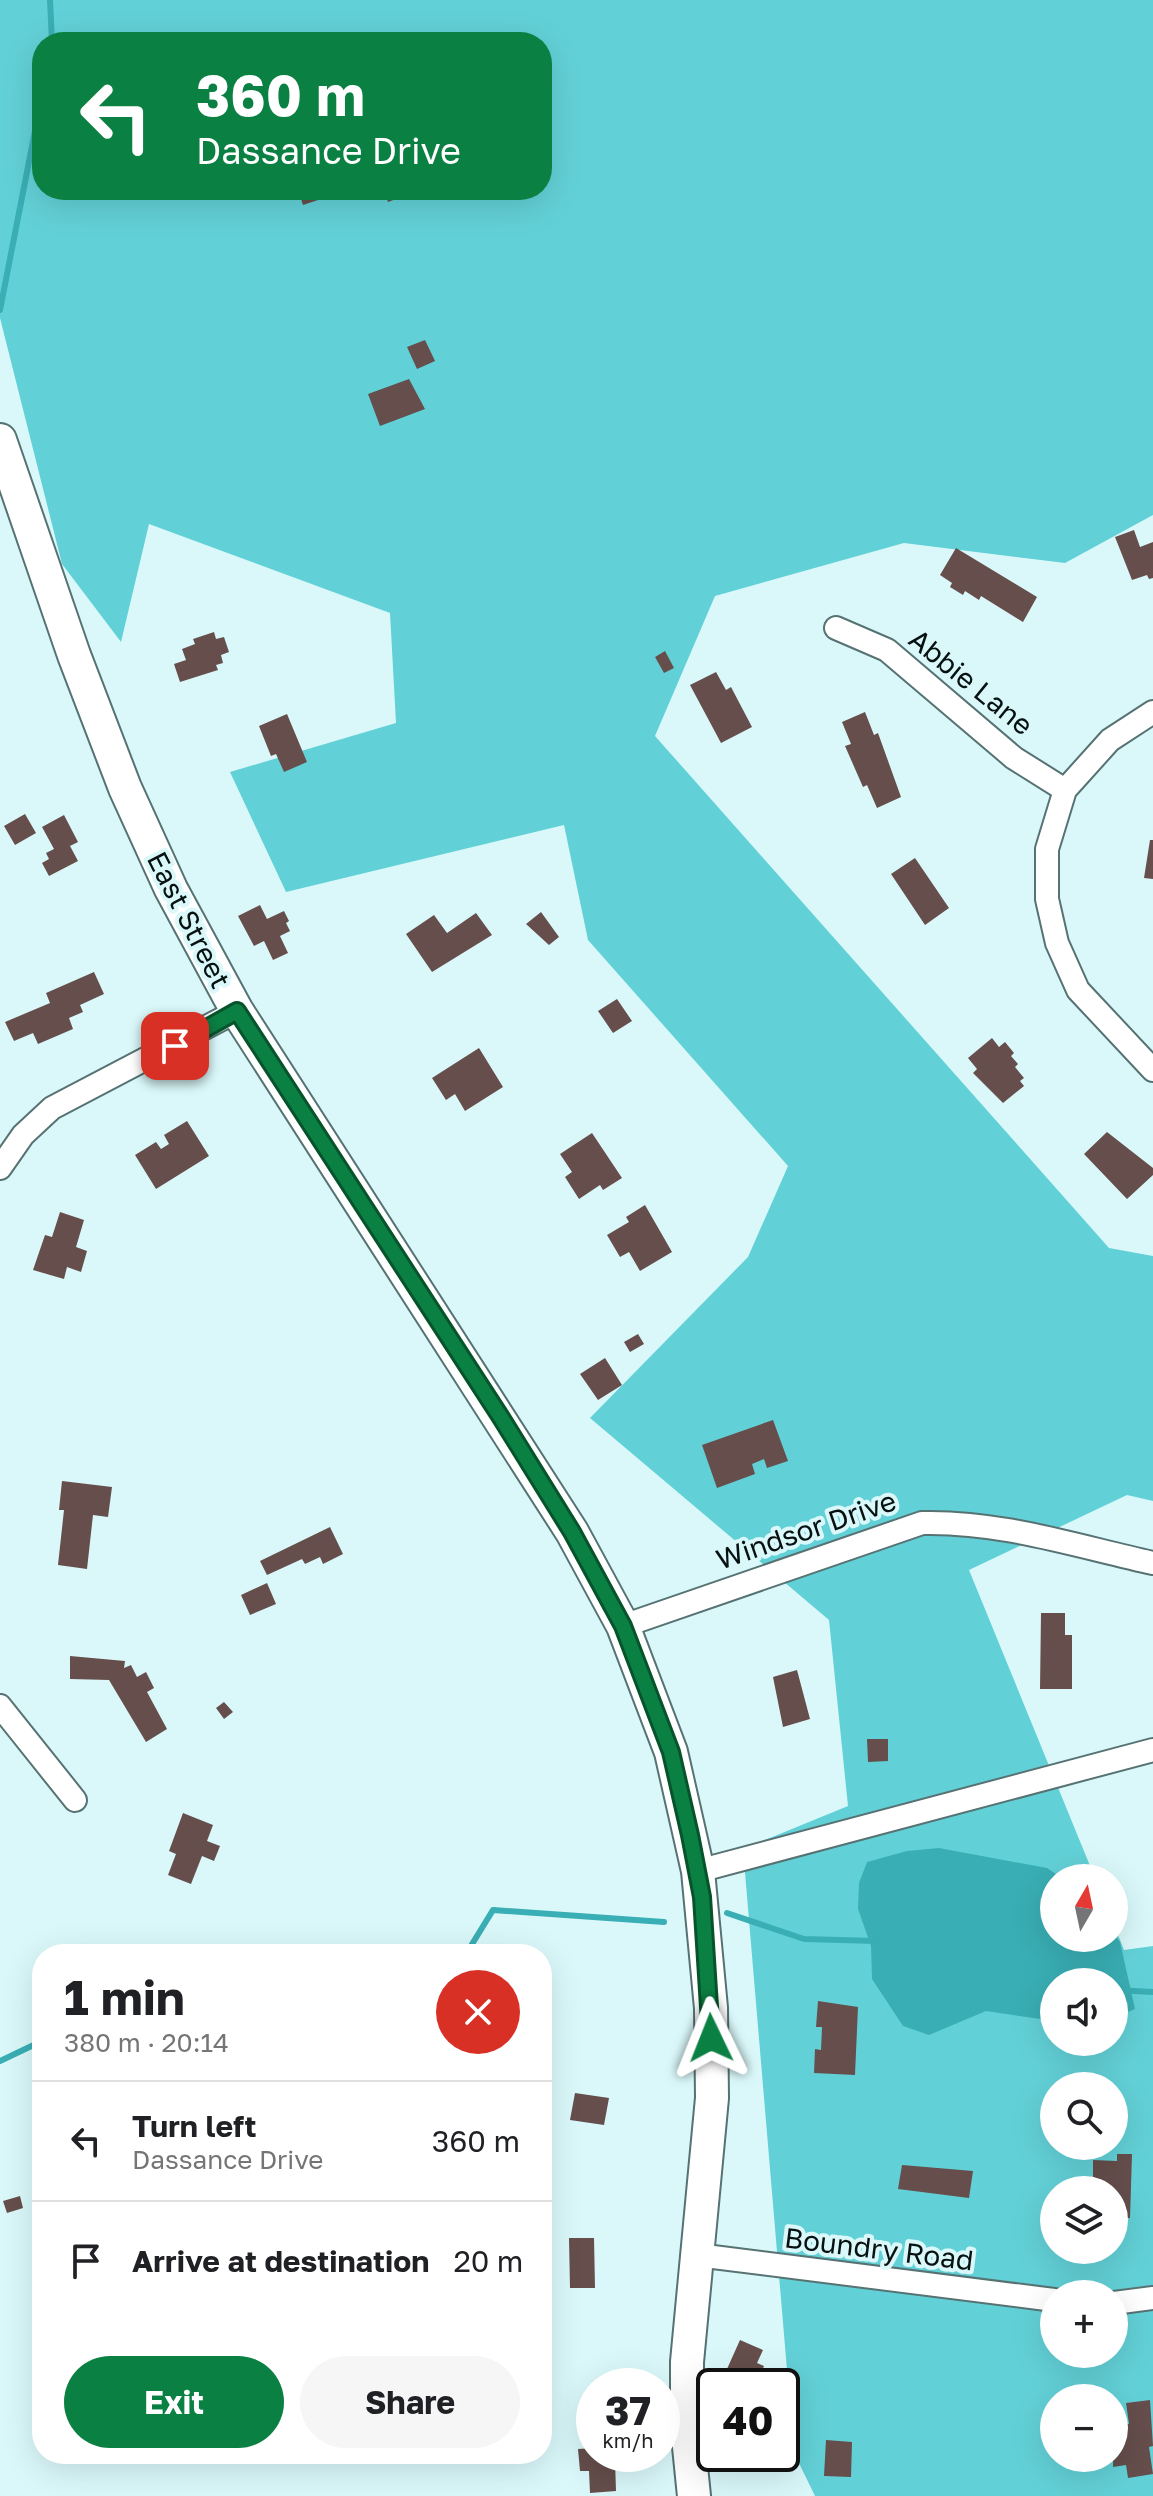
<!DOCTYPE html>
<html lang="en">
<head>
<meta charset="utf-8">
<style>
  :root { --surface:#fff; --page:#f6f6f6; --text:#202124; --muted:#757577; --line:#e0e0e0; --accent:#0b8043 }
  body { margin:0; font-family:"Golos Text",sans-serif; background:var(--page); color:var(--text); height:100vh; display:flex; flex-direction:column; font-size:30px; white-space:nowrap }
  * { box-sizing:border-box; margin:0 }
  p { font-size:26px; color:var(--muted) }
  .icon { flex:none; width:44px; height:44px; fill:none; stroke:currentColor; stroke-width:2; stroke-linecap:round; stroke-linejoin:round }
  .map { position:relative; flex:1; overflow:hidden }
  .side { position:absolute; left:32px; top:1944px; width:520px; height:520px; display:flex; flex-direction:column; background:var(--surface); border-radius:32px; box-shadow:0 8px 32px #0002 }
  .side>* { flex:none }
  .hud { position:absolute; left:32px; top:32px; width:520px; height:168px; border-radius:32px; box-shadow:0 8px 32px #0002; background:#0b8043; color:#fff; overflow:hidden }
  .needle { width:52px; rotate:9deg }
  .fabs { position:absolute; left:1040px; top:1864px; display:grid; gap:16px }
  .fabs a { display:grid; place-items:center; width:88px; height:88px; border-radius:50%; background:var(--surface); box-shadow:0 8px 32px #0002; font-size:40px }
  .speed { position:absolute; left:576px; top:2368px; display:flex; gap:16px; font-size:40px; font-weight:700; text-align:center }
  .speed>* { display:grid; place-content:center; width:104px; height:104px; border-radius:50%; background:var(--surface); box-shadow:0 8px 32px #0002; line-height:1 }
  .speed small { font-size:20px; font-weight:400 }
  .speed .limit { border:4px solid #111; border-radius:12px; background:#fff; color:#111 }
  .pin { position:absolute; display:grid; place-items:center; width:68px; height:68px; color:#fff; margin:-34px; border-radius:16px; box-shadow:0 4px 12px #0006 }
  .me { position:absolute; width:88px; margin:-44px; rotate:358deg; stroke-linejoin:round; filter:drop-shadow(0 0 6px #0008) }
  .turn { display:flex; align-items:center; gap:28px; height:168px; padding:0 32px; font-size:36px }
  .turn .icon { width:104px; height:104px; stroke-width:2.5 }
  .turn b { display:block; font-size:56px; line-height:68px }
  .round { display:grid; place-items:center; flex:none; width:84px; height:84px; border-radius:42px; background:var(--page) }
  .summary { display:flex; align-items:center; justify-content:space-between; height:136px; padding:0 32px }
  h1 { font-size:48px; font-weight:700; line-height:60px }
  .cta { display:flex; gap:16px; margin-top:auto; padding:16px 32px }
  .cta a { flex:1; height:92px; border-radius:48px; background:var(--accent); color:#fff; font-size:32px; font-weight:700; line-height:92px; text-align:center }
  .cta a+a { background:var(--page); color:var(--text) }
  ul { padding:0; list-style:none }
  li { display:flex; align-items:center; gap:24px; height:120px; padding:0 32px; border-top:2px solid var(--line) }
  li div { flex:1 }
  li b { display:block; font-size:30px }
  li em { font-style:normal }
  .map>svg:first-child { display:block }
  .forest { fill:#62d1d7; fill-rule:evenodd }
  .water { fill:#39aeb4 }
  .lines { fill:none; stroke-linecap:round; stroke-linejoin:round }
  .stream { stroke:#39aeb4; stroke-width:6 }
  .building { fill:#654e4b }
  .street-casing { stroke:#567273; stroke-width:26 }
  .secondary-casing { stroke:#567273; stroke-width:36 }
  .street { stroke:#fff; stroke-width:22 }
  .secondary { stroke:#fff; stroke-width:32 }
  .route-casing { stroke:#07532c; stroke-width:20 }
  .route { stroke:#0b8043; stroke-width:14 }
  .labels { text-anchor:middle; stroke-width:8; stroke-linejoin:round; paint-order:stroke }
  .street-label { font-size:28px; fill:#071111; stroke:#daf8fa }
</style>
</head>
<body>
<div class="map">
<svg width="1153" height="2496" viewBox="0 0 1153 2496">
  <rect width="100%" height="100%" fill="#daf8fa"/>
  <!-- forest -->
  <path class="forest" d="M0,0h1153v515l-88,48 -161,-20 -189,53 -60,140 454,512 44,8v245l-26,-6 -158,75 126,308h-41v60h60v-13l10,25 29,-4v550h-338l-21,-43 -51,-604 105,-43 -19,-186 -239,-202 158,-161 40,-91 -200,-226 -24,-115 -278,67 -56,-120 166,-49 -6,-110 -241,-89 -28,118 -59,-78 -62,-246zM42,42h500v148h-500zM1054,1982h60v60h-60zM1054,2086h60v60h-60zM1054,2190h60v60h-60zM1054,2294h60v60h-60zM1054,2398h60v60h-60z"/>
  <!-- water -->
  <path class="water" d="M939,1848l108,20 15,10h-8v60h60v-4l6,8 15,67 -21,9v-36h-60v39l-68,-10 -57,24 -26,-9 -31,-47 -1,-33 -13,-37 1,-26 8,-21 40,-11z"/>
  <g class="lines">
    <!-- stream -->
    <path class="stream" d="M50,0l2,42
      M0,310l42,-215
      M727,1913l77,26 72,2
      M466,1954l27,-44 171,12
      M1114,1990l39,2
      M0,2061l42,-20"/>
  </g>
  <!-- building -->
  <path class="building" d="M298,190h47v1l-42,14z
    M384,190h36l-32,12z
    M425,340l10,21 -18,8 -10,-22z
    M409,379l16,30 -45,17 -12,-32z
    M1134,530l6,17 13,-5v36l-4,1 -2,-4 -15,5 -17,-43z
    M956,548l81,49 -14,25 -42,-26 -2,4 -14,-9 -2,4 -13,-8 2,-4 -12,-8z
    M214,632l2,7 8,-2 5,15 -8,3 2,8 -7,2 2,5 -38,12 -6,-18 12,-4 -4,-11 13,-5 -2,-5z
    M665,651l9,17 -10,5 -9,-16z
    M716,672l10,18 5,-3 21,40 -31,16 -31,-58z
    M865,712l9,23 4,-2 23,64 -24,11 -10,-23 -4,2 -18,-41 6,-2 -9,-22z
    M287,714l20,48 -23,10 -8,-18 -5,2 -12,-30z
    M25,814l11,19 -21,12 -11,-19z
    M64,815l14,27 -8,4 8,15 -29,15 -7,-13 7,-4 -3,-6 8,-4 -12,-22z
    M1150,840h3v39l-9,-1z
    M915,858l34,50 -24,17 -34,-51z
    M260,905l7,14 17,-8 5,10 -3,2 4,8 -10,5 8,17 -15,7 -9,-19 -10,5 -16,-30z
    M541,912l18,25 -10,8 -23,-21z
    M476,913l16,22 -60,37 -26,-38 28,-19 13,18z
    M94,972l10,22 -24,11 3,7 -14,6 4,11 -35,15 -5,-11 -19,8 -9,-19 45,-19 -4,-10z
    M617,999l15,22 -19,12 -15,-22z
    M992,1038l7,9 6,-5 9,11 -3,3 7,8 -3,3 9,11 -4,3 4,5 -21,17 -30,-30 4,-4 -9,-11z
    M479,1048l24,39 -38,24 -10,-17 -9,6 -14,-22z
    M187,1121l22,35 -53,33 -21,-34 21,-13 5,7 8,-5 -5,-9z
    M1107,1132l46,36v7l-26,24 -43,-45z
    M592,1133l30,45 -19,12 -3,-5 -21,14 -14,-22 7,-5 -12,-18z
    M645,1205l27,47 -32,19 -11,-19 -9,5 -13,-22 22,-13 -3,-5z
    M60,1212l24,8 -8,27 11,4 -6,21 -14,-5 -3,12 -31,-9 12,-35 7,2z
    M638,1334l6,10 -14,8 -6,-10z
    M605,1358l17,27 -24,15 -18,-26z
    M773,1420l15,41 -21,7 -3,-9 -12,5 3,10 -38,14 -15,-43z
    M62,1481l50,6 -4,30 -15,-2 -6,54 -29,-4 6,-55h-5z
    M330,1527l13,27 -20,10 -3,-7 -15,7 -3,-5 -35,16 -7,-14z
    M267,1583l9,21 -26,11 -9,-20z
    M1041,1613h24v22h7v54h-32z
    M70,1656l55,5 -1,7 7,-3 6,12 9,-5 8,16 -7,4 20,37 -21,13 -37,-62 -39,-1z
    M797,1670l13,49 -27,8 -10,-50z
    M224,1702l9,10 -9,7 -8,-11z
    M867,1739h21v22l-20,1z
    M183,1813l30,12 -6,16 13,5 -6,15 -12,-5 -11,28 -23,-9 8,-21 -7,-3z
    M818,2001l40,6 -3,68 -41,-2 1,-24 6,1 1,-23h-6z
    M575,2093l34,5 -5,27 -34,-5z
    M1117,2154h15l-2,64h-16l-3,-32h-18v-26l24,1z
    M902,2165l71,6 -4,27 -71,-9z
    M20,2196l3,12 -16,5 -4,-12z
    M569,2238h25l1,50h-25z
    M740,2340l23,10 -6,13 7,3 -4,9 -12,-5 -3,7 -18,-8z
    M542,2363h6l2,39h-8z
    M1150,2400l3,46 -4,1 4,27 -25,4 -2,-13 -13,2 1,-41 15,-2 -3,-21z
    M826,2440l26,2 -1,35 -27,-1z
    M594,2448v6h15v7l6,-1 1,31 -26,2 -1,-22h-9l-2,-22z"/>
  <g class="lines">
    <!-- street casing -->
    <g class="street-casing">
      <path id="street" d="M836,628l51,22 127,108 51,32
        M1153,712l-43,28 -45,50 -18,59v50l10,44 21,47 75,80
        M0,1168l23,-33 29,-27 185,-97
        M623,1626l299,-103c79,-2 154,23 231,40
        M0,1706l75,94
        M698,1871l455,-121
        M697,2255l357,45
        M1114,2303l39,-5"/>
    </g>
    <!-- secondary casing -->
    <g class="secondary-casing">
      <path id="secondary" d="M0,440l74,215 51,133 46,101 66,122 335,521 51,94 48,126 27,119 13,137 1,90 -25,264v65l7,69"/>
    </g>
    <!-- street -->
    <use href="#street" class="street"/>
    <!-- secondary -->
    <use href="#secondary" class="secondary"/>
  </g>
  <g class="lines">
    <!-- route casing -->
    <g class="route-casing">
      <path id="route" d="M175,1046l62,-35 263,405 72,116 51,94 48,126 19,83 12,62 9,141"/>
    </g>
    <!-- route -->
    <use href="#route" class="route"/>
  </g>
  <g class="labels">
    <!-- street labels -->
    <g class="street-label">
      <text transform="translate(971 682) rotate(39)" y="10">Abbie Lane</text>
      <text transform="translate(189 920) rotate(63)" y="10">East Street</text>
      <text transform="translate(806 1530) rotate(-19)" y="10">Windsor Drive</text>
      <text transform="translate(879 2249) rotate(7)" y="10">Boundry Road</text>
    </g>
  </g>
</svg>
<div class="fabs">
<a><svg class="needle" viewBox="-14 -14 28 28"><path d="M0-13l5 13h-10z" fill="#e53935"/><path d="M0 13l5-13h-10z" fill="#757577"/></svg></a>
<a><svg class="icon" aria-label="sound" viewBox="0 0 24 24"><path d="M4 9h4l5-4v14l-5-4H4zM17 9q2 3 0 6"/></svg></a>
<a><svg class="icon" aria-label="search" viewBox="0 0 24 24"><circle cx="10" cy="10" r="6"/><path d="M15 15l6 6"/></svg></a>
<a><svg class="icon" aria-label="layers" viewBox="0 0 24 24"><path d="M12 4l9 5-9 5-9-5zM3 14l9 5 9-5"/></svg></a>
<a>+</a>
<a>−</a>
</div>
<div class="speed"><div>37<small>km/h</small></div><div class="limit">40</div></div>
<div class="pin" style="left:175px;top:1046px;background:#d93025"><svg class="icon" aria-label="arrive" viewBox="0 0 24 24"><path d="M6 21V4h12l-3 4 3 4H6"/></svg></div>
<svg class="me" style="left:711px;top:2038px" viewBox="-20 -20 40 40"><path d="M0-17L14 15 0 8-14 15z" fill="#0b8043" stroke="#fff" stroke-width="4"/></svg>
<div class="hud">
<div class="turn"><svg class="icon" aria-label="left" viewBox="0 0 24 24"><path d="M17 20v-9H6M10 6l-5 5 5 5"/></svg><div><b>360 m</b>Dassance Drive</div></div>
</div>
<section class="side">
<div class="summary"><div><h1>1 min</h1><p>380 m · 20:14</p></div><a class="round" style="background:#d93025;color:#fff"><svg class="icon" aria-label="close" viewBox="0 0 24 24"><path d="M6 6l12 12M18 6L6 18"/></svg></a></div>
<ul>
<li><svg class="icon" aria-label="left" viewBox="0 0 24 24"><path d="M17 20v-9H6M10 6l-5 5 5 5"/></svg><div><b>Turn left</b><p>Dassance Drive</p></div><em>360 m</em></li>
<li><svg class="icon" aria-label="arrive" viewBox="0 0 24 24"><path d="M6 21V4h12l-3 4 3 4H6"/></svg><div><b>Arrive at destination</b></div><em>20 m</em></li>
</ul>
<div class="cta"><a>Exit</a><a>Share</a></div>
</section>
</div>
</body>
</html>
